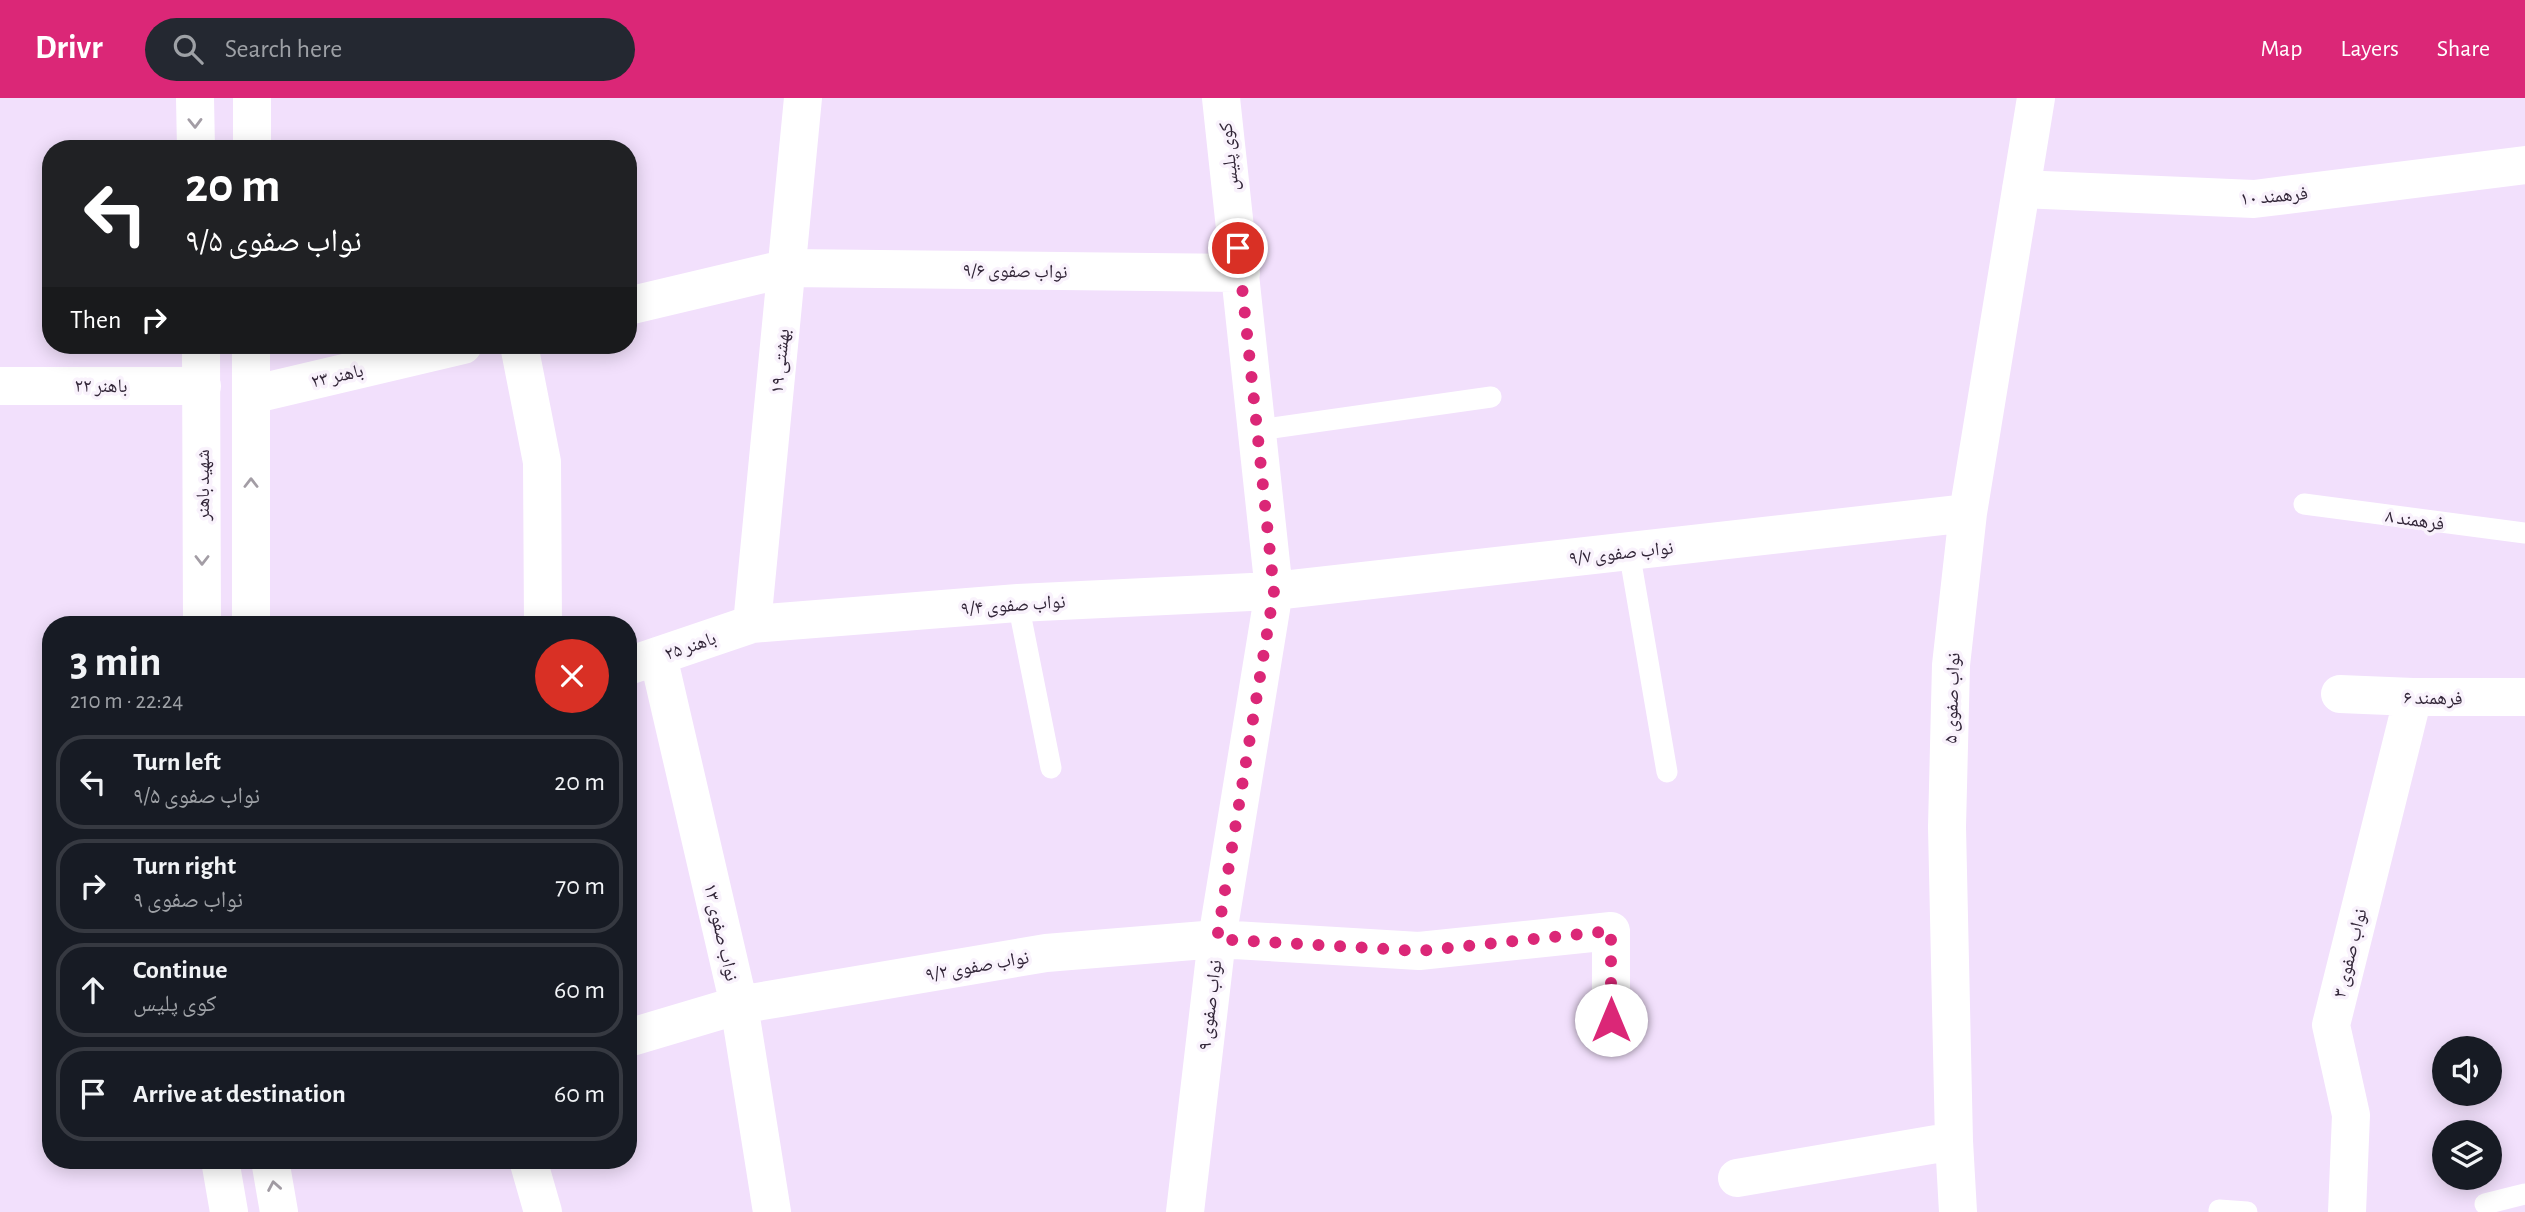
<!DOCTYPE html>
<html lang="en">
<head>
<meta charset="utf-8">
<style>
  :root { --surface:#171b24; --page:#242831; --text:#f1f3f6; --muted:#9ea1a6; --line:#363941; --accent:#db2777 }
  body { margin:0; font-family:"Alegreya Sans","Noto Naskh Arabic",sans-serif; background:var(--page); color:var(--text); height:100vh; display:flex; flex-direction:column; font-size:26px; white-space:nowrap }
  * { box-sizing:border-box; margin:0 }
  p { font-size:23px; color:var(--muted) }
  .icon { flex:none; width:38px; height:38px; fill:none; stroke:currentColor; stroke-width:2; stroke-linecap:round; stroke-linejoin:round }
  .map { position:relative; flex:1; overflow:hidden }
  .details { position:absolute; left:42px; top:518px; width:595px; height:553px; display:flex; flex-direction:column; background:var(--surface); border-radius:28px; box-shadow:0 4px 18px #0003 }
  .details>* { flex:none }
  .guide { position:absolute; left:42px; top:42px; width:595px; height:214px; border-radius:28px; box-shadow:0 4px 18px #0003; background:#202124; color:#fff; overflow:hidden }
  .tools { position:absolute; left:2432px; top:938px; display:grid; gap:14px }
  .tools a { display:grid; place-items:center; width:70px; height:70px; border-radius:50%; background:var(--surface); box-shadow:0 4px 18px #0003; font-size:35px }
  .pin { position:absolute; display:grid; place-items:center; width:60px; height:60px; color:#fff; margin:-30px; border:4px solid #fff; border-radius:50%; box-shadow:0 2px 7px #0007 }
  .me { position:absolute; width:77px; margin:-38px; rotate:0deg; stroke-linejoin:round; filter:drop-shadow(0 0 5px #0008) }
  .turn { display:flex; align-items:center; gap:24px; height:147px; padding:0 28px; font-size:32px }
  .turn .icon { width:91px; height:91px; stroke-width:2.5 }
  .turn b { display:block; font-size:49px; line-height:60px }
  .then { display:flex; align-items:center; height:66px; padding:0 28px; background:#0003; gap:14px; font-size:26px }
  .round { display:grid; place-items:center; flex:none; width:74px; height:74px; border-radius:37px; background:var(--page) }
  .summary { display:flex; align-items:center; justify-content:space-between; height:119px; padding:0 28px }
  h1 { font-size:42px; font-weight:700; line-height:52px }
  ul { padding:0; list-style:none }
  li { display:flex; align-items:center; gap:21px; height:94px; margin:0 14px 10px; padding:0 14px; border:4px solid var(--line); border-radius:28px }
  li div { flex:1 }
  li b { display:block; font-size:26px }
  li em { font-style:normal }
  header { display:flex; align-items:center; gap:42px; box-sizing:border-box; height:98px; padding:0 35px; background:var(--accent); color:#fff }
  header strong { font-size:33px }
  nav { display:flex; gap:38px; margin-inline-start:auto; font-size:24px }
  .search { width:490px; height:63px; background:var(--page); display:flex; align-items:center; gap:18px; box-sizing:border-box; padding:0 24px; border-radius:38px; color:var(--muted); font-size:26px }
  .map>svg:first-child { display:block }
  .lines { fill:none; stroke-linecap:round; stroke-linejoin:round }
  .service { stroke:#fff; stroke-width:21 }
  .minor { stroke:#fff; stroke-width:38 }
  .secondary { stroke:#fff; stroke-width:38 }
  .oneway { stroke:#a39da5 }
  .route { stroke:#db2777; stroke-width:12; stroke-dasharray:0 21.6 }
  .labels { text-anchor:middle; stroke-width:7; stroke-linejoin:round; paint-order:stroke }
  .street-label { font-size:19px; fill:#322638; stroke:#f9f2fc }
</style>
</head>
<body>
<header>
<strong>Drivr</strong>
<div class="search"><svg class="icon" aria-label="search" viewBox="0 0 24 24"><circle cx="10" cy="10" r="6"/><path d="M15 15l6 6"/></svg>Search here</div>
<nav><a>Map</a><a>Layers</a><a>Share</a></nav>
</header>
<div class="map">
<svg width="2525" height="1114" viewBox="0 0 2525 1114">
  <rect width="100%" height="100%" fill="#f2e0fc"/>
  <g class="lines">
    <!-- service -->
    <path class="service" d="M1258,332l233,-33
      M2304,406l221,29
      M1629,453l38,221
      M1018,505l33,165
      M2485,1106l40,-10
      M2219,1112l28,2"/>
    <!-- minor -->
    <path class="minor" d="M2021,91l233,10 271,-34
      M628,208l160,-38 453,5
      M519,247l23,117 1,163
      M0,288h202
      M251,297l212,-50
      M752,526l51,-526
      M658,558l81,349 33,207
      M628,568l124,-42 266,-21 256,-12 694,-78
      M2340,596l73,3h112
      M628,940l111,-33 307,-52 171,-14 202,12 192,-20v89
      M528,1062l15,52
      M1737,1080l217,-37
      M1185,1114l32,-273 57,-348 -53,-493
      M1958,1114l-4,-71 -7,-314 4,-162 17,-152 68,-415
      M2347,1114l4,-97 -20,-90 82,-328"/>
    <!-- secondary -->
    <path class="secondary" d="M195,0l1,51
      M252,51v-51
      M201,247l1,280
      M251,527v-280
      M220,1062l9,52
      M270,1062l9,52"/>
  </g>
  <!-- one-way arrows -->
  <defs><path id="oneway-chevron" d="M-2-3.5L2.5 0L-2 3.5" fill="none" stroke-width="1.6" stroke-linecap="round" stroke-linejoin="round" transform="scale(1.75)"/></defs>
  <g class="oneway">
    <use href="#oneway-chevron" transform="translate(195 25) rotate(89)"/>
    <use href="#oneway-chevron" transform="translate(251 385) rotate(-90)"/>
    <use href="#oneway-chevron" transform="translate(202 462) rotate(90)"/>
    <use href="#oneway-chevron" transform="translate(274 1088) rotate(-100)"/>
  </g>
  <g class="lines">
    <!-- route -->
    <path class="route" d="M1238,150l36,343 -57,348 202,12 192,-20v89"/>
  </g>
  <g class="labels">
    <!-- street labels -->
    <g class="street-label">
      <text transform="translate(1228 59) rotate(-96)" y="7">کوی پلیس</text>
      <text transform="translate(2274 97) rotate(-5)" y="7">فرهمند ۱۰</text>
      <text transform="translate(1015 172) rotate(1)" y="7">نواب صفوی ۹/۶</text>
      <text transform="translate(779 263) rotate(-84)" y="7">بهشتی ۱۹</text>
      <text transform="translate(337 277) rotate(-13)" y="7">باهنر ۲۳</text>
      <text x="101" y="294">باهنر ۲۲</text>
      <text transform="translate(202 387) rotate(-90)" y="7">شهید باهنر</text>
      <text transform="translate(2415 421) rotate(8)" y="7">فرهمند ۸</text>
      <text transform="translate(1621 454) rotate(-6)" y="7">نواب صفوی ۹/۷</text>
      <text transform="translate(1013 506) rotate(-4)" y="7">نواب صفوی ۹/۴</text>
      <text transform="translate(690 547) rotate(-19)" y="7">باهنر ۲۵</text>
      <text transform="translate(2433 599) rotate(1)" y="7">فرهمند ۶</text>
      <text transform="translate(1951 600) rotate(-88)" y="7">نواب صفوی ۵</text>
      <text transform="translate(722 834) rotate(77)" y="7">نواب صفوی ۱۳</text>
      <text transform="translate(2349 855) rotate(-76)" y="7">نواب صفوی ۳</text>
      <text transform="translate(977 867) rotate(-10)" y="7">نواب صفوی ۹/۲</text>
      <text transform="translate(1209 907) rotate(-83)" y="7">نواب صفوی ۹</text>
    </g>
  </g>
</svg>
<div class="tools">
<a><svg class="icon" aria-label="sound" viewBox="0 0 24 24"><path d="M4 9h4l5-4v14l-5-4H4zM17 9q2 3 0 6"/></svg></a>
<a><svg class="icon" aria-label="layers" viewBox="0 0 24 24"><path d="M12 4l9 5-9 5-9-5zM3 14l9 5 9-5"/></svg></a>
</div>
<div class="pin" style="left:1238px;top:150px;background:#d93025"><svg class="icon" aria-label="arrive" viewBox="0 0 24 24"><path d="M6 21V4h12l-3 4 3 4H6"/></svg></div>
<svg class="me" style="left:1611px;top:922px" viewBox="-20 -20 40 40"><circle r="19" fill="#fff"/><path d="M0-13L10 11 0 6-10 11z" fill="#db2777"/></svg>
<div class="guide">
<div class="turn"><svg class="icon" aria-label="left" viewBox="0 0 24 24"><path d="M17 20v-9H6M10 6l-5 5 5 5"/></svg><div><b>20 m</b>نواب صفوی ۹/۵</div></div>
<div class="then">Then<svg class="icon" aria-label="right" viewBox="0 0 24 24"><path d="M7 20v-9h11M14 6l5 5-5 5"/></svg></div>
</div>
<section class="details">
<div class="summary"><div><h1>3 min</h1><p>210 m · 22:24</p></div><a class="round" style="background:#d93025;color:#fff"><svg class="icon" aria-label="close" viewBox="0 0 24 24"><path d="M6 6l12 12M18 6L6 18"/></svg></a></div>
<ul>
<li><svg class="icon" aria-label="left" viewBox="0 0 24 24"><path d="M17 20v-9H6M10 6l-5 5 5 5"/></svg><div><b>Turn left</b><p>نواب صفوی ۹/۵</p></div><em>20 m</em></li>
<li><svg class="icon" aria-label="right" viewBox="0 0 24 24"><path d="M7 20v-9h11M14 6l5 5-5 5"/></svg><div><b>Turn right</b><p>نواب صفوی ۹</p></div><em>70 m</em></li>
<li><svg class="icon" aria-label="ahead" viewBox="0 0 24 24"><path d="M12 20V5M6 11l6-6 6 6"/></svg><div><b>Continue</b><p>کوی پلیس</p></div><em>60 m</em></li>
<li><svg class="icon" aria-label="arrive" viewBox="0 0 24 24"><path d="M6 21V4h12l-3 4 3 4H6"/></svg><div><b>Arrive at destination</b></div><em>60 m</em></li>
</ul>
</section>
</div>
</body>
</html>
